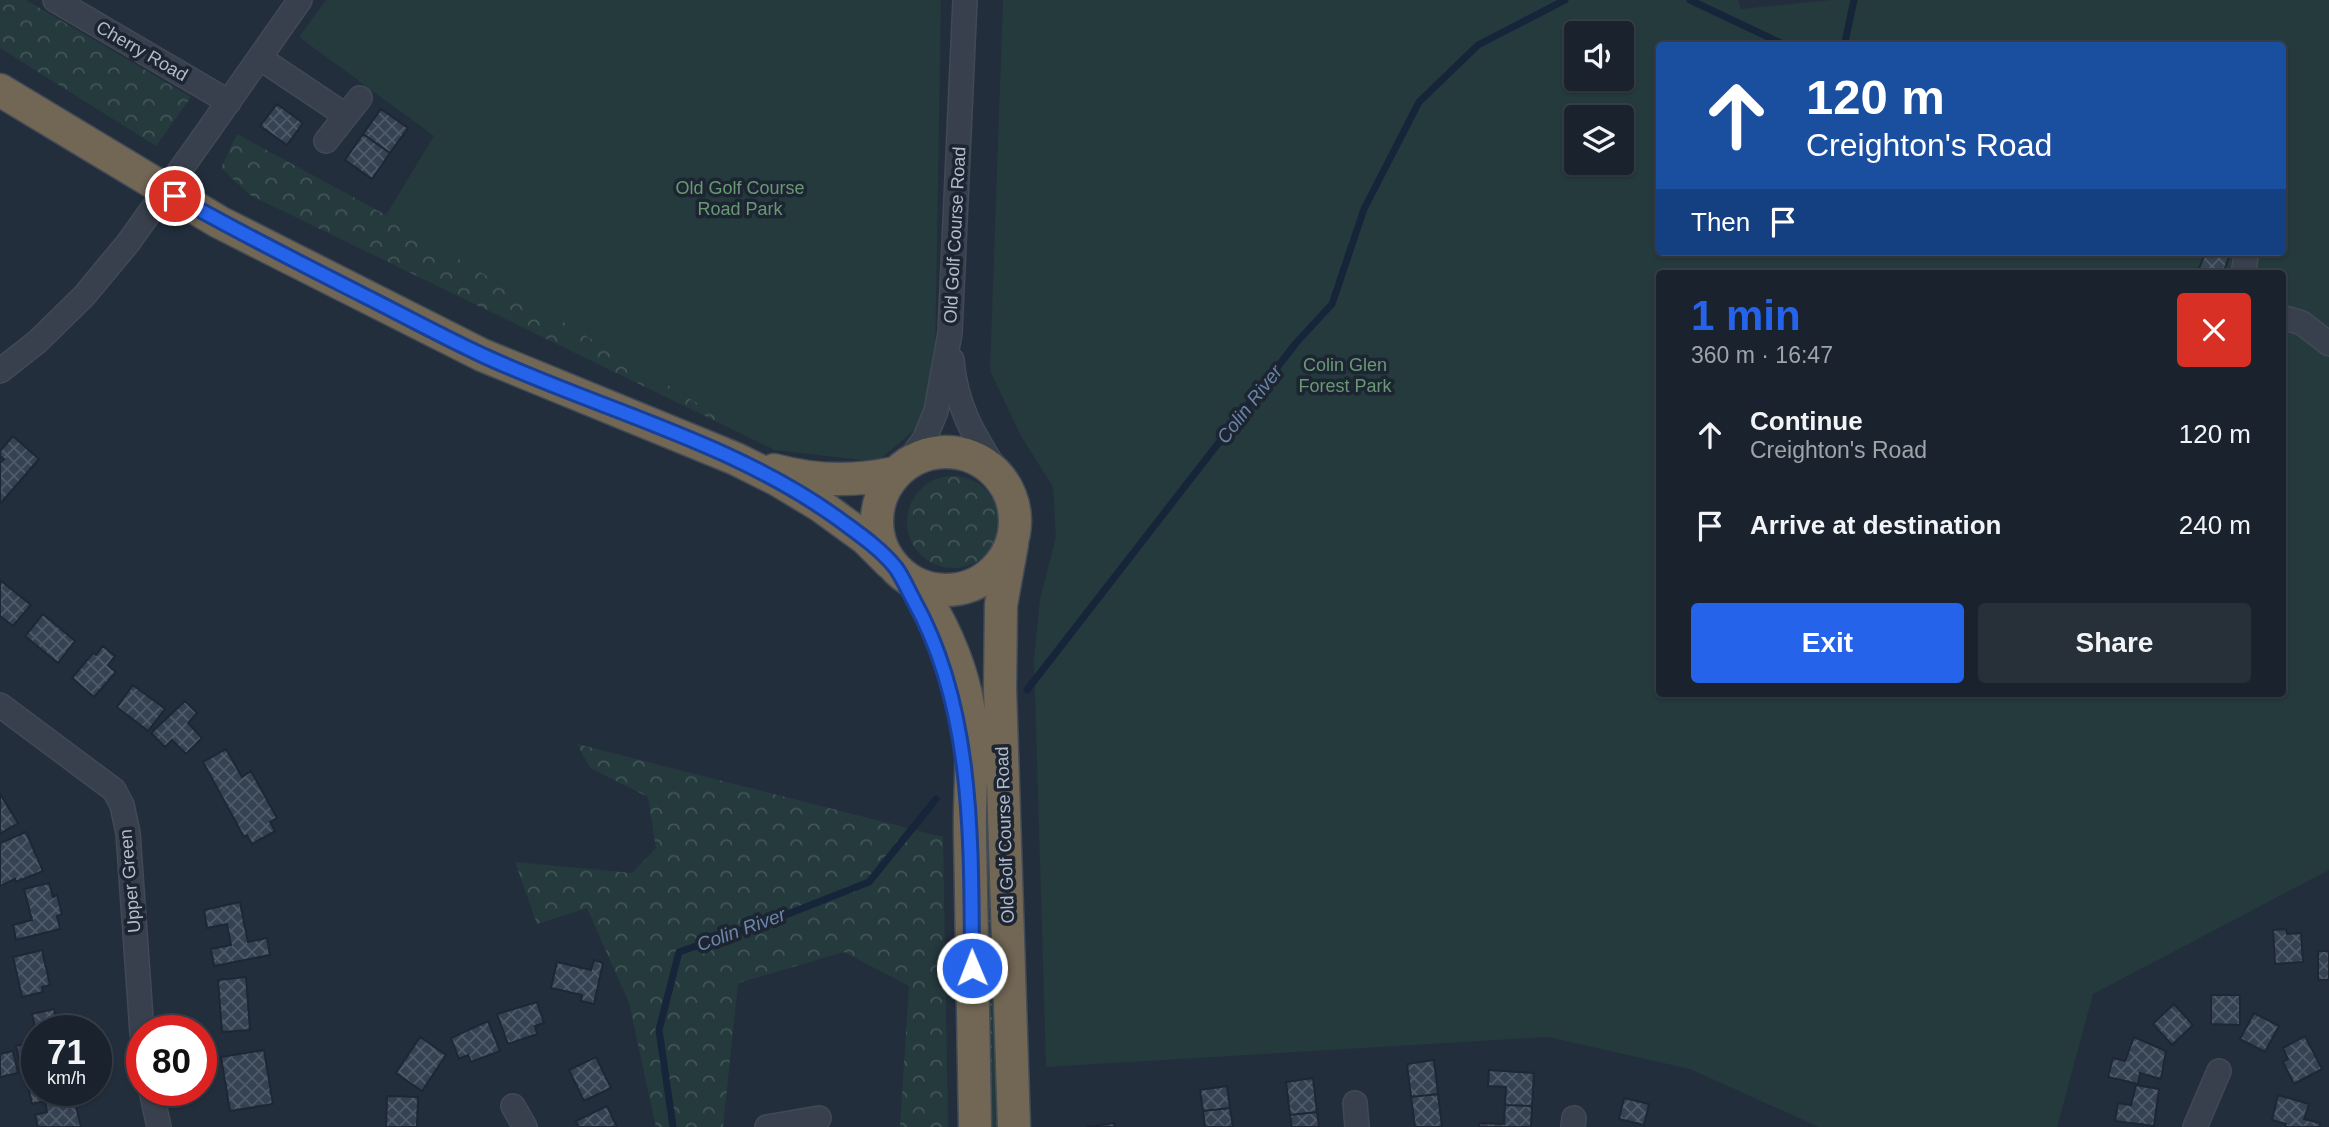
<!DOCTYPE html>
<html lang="en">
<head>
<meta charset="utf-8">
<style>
  :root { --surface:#1a222d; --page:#272f39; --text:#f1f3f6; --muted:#9fa4aa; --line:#383f49; --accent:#2563eb }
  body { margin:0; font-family:Helvetica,sans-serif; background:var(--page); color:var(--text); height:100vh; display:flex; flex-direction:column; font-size:26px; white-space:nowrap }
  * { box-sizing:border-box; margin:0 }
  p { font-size:23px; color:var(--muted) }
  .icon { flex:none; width:38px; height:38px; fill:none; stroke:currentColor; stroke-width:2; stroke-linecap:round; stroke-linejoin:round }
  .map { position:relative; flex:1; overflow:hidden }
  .panel { position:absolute; left:1656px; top:270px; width:630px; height:427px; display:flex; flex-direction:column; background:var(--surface); border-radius:7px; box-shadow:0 2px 5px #0004,0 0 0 2px var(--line) }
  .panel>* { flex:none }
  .hud { position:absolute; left:1656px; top:42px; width:630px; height:214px; border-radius:7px; box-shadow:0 2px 5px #0004,0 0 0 2px var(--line); background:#1a4fa0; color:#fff; overflow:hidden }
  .buttons { position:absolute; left:1564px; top:21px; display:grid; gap:14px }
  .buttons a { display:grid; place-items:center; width:70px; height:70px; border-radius:7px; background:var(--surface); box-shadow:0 2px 5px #0004,0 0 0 2px var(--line); font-size:35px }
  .speed { position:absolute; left:21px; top:1015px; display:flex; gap:14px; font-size:35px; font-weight:700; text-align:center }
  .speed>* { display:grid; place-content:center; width:91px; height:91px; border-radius:50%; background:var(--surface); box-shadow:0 2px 5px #0004,0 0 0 2px var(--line); line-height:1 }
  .speed small { font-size:18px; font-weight:400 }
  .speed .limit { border:10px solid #d22; background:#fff; color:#111 }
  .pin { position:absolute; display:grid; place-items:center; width:60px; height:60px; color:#fff; margin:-30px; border:4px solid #fff; border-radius:50%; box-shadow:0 2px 7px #0007 }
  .me { position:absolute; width:77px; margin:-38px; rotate:359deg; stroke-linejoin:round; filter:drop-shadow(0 0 5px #0008) }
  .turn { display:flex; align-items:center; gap:24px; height:147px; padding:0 35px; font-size:32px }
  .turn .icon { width:91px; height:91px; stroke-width:2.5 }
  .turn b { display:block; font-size:49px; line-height:60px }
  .then { display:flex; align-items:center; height:66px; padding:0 35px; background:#0003; gap:14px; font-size:26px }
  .round { display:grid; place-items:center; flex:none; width:74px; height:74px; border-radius:7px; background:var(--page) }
  .summary { display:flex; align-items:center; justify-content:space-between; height:119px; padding:0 35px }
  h1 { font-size:42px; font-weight:800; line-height:52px; color:var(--accent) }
  .primary-button { display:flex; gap:14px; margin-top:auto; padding:14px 35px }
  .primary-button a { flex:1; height:80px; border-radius:7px; background:var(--accent); color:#fff; font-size:28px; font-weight:800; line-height:80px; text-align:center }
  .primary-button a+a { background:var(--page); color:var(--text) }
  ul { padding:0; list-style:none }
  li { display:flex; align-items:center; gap:21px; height:91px; padding:0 35px }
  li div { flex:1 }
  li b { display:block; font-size:26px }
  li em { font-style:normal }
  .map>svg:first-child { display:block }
  .grass { fill:url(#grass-dots) }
  .forest { fill:url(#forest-crowns) }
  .green { fill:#253a3d; fill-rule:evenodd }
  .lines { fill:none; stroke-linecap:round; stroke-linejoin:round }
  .stream { stroke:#16253a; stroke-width:7 }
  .building { fill:url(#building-cross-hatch); stroke:#1e2733; stroke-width:2 }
  .minor-casing { stroke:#404955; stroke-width:26 }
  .highway-casing { stroke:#424b57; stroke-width:35 }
  .minor { stroke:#37404c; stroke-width:23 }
  .highway { stroke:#726754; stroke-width:32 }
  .minor-bridge-casing { stroke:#404955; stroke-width:26; stroke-linecap:butt }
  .minor-bridge { stroke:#37404c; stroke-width:23 }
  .route-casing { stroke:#184099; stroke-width:18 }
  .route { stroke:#2563eb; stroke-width:12 }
  .labels { text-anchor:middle; stroke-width:7; stroke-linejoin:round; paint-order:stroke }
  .street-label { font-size:18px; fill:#b2bbc8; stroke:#1c2531 }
  .park-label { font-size:18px; fill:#699974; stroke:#1c2531 }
  .water-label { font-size:19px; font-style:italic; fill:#6b84a7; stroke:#1c2531 }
</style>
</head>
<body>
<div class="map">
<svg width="2329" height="1127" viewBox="0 0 2329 1127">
  <defs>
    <pattern id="grass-dots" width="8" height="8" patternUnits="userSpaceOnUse" patternTransform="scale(1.75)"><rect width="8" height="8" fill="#253a3d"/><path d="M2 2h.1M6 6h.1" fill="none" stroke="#425558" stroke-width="1.8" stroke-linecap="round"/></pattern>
    <pattern id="forest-crowns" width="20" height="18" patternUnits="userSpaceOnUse" patternTransform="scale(1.75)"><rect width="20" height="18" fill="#253a3d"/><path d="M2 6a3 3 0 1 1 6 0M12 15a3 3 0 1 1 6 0" fill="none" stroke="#425558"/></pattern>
    <pattern id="building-cross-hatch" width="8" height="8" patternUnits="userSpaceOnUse" patternTransform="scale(1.75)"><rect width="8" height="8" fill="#354252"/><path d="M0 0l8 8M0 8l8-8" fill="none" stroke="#505b69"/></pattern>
  </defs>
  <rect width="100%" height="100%" fill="#232e3c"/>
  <!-- grass -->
  <path class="grass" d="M994,769l13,358h-15l-9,-343z"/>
  <!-- forest -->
  <path class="forest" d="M0,0h26l165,97 -35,49 -156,-98z
    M237,134l149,81 488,240 -99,-5 -525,-255 -29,-27z
    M907 522a46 46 0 1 1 92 0a46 46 0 1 1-92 0Z
    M577,744l366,93 5,290h-48l9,-141 -65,-34 -106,31 -15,144h-67l-27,-124 -42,-95 -50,16 -22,-62 117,11 24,-25 -8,-51 -58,-29z"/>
  <!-- green -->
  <path class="green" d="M326,0h615l-6,363 -15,62 -43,37 -102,-12 -389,-235 48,-79 -135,-99z
    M1003,0h735l3,9 90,-9h498v870l-236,124 -36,133h-238l-129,-58 -142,-32 -502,30 -12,-409 6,-59 16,-62 -3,-50 -32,-51 -31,-65zM1577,33h45v46h-45zM1659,46h623v206h-623zM1577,117h45v46h-45zM1659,273h623v420h-623z"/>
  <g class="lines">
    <!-- stream -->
    <path class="stream" d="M1690,0l97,46
      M1840,46l5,-4 9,-42
      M1027,690l269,-347 36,-39 32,-95 55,-107 59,-57 87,-45
      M673,1127l-14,-97 20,-78 109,-38 81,-32 67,-83"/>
  </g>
  <!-- building -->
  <path class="building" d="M277,104l26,19 -16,22 -27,-19z
    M381,109l27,19 -18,25 -27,-19z
    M363,134l27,19 -18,26 -27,-19z
    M2206,252h25l-8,21h-26z
    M13,436l26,23 -39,45v-41l4,-4 -4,-3v-5z
    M0,580l31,25 -18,21 -13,-10z
    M43,614l32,27 -17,22 -33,-27z
    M103,646l12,10 -7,9 8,7 -22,25 -22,-19 21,-25 3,2z
    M133,685l32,24 -17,22 -31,-24z
    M185,701l12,12 -9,10 14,15 -16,16 -14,-14 -7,7 -14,-14z
    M226,749l16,28 9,-6 26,47 -7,4 5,9 -23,13 -5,-9 -3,2 -41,-75z
    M0,794l18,29 -18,11z
    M26,832l17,39 -27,11 -1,-3 -15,7v-43z
    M49,883l4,14 4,-2 5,19 -5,2 3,13 -44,11 -3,-15 19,-5 -8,-31z
    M240,902l8,40 19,-4 3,17 -56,11 -3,-17 20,-4 -4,-21 -20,4 -3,-18z
    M2286,929l1,5 14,-1 2,29 -28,2 -2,-34z
    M42,950l8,35 -8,2 1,5 -21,5 -9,-40z
    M2318,951h11v29h-11z
    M594,960l9,3 -9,41 -13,-3 1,-6 -31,-7 6,-26 34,8z
    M246,977l4,53 -28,2 -4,-52z
    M2211,995h29v30l-29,-1z
    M537,1002l7,21 -9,3 2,8 -29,10 -11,-30z
    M2174,1004l19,21 -21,20 -19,-21z
    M54,1009l5,22h-22v5l-5,-22z
    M2254,1013l25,13 -14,26 -25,-13z
    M488,1021l12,30 -29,11 -3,-7 -9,4 -8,-21z
    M2305,1036l17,33 -28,15 -11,-22 5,-3 -5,-11z
    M420,1037l26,18 -24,36 -26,-18z
    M2134,1037l32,14 -5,28 -21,-6 -2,11 -30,-7 5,-19 12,3z
    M37,1041v19l-17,4 -4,-18z
    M264,1050l9,54 -43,7 -9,-54z
    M13,1051l5,22 -18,4v-23z
    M596,1057l15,31 -27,13 -15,-31z
    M1434,1060l4,34 -27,3 -4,-33z
    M1489,1070l45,3 -2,33 -27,-1 1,-18 -18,-1z
    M37,1076v14h35l9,37h-43l-3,-12 12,-3 -2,-11 -13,3 -6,-26z
    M1313,1078l4,34 -27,3 -4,-33z
    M2136,1085l23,4 -5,37 -39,-5 3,-18 13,2z
    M1227,1086l3,22 -27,3 -3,-21z
    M1438,1094l4,33h-27l-4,-30z
    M2278,1095l31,9 -5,15 16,4 -1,4h-34l1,-3 -14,-4z
    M387,1096l31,1 -1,30h-31z
    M1624,1098l25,6 -5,21 -25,-6z
    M1505,1105l27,1 -1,21h-52v-4l25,1z
    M607,1106l10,21h-38l-3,-6z
    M1230,1108l3,19h-28l-2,-16z
    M1317,1112l2,15h-27l-2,-12z
    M1114,1123l1,4h-28z"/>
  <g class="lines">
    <!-- minor casing -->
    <g class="minor-casing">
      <path id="minor" d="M55,0l174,102
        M260,58l85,57
        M203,138l97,-138
        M326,141l34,-43
        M2243,273l4,-21
        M2282,317l20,6 27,21
        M952,360c4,50 25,80 51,121
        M0,371l37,-29 47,-46 44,-53
        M908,462l17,-24 11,-27 14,-78 15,-333
        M0,705l114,85 8,15 6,28 14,200
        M151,1090l8,37
        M1355,1103l2,24
        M513,1106l12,21
        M767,1127l52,-9
        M1573,1127l1,-9
        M2195,1127l24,-56"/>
    </g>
    <!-- highway casing -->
    <g class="highway-casing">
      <path id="highway" d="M0,90l219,132 263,133 254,104 42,21 43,26 44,32 25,25
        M877 521a69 69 0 1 1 138 0a69 69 0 1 1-138 0Z
        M774,470c40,11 80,12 121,3
        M1012,544l-11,61 -1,84 14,438
        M917,584c22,34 40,71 49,111 10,46 3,92 4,138 2,98 3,196 5,294"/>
    </g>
    <!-- minor -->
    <use href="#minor" class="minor"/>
    <!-- highway -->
    <use href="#highway" class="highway"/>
    <!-- minor-bridge casing -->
    <g class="minor-bridge-casing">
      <path id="minor-bridge" d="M128,243l75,-105"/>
    </g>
    <!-- minor-bridge -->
    <use href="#minor-bridge" class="minor-bridge"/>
  </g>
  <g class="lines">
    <!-- route casing -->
    <g class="route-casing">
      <path id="route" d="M175,196c61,35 123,66 186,98 40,20 80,42 121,61 119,55 251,87 358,165 19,14 41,29 56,48 7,10 12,22 18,33 61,109 57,246 58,367"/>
    </g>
    <!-- route -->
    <use href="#route" class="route"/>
  </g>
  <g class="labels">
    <!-- street labels -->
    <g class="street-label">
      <text transform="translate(142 51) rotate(30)" y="6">Cherry Road</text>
      <text transform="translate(955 235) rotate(-87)" y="6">Old Golf Course Road</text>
      <text transform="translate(1005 835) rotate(-92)" y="6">Old Golf Course Road</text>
      <text transform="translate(130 881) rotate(-95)" y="6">Upper Green</text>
    </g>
    <!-- park labels -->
    <g class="park-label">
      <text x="740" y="194">Old Golf Course<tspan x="740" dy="21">Road Park</tspan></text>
      <text x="1345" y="371">Colin Glen<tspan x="1345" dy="21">Forest Park</tspan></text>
    </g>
    <!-- water labels -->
    <g class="water-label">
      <text transform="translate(1249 404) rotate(-52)" y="7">Colin River</text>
      <text transform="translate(741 929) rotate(-20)" y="7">Colin River</text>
    </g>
  </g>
</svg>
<div class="buttons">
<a><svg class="icon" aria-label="sound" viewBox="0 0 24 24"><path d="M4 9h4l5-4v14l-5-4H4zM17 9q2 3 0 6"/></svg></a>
<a><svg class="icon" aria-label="layers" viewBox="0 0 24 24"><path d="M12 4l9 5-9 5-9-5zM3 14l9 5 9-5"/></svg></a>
</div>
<div class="speed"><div>71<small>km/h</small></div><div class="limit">80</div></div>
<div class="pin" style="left:175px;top:196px;background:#d93025"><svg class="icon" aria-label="arrive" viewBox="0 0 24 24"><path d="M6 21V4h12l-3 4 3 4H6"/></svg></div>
<svg class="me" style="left:972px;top:968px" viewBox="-20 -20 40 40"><circle r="17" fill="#2563eb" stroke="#fff" stroke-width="3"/><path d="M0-11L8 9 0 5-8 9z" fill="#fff"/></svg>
<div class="hud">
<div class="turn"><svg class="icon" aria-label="ahead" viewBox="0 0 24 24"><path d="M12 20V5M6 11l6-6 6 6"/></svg><div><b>120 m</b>Creighton's Road</div></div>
<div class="then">Then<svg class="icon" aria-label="arrive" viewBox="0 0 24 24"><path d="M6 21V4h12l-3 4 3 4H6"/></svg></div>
</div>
<section class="panel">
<div class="summary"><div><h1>1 min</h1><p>360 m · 16:47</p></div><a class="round" style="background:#d93025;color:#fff"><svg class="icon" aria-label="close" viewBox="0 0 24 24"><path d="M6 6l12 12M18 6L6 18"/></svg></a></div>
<ul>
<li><svg class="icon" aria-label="ahead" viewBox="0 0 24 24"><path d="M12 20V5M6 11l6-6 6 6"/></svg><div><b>Continue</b><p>Creighton's Road</p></div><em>120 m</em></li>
<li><svg class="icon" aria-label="arrive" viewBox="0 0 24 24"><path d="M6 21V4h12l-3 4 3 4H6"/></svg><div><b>Arrive at destination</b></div><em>240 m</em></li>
</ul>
<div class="primary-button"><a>Exit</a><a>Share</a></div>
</section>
</div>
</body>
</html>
